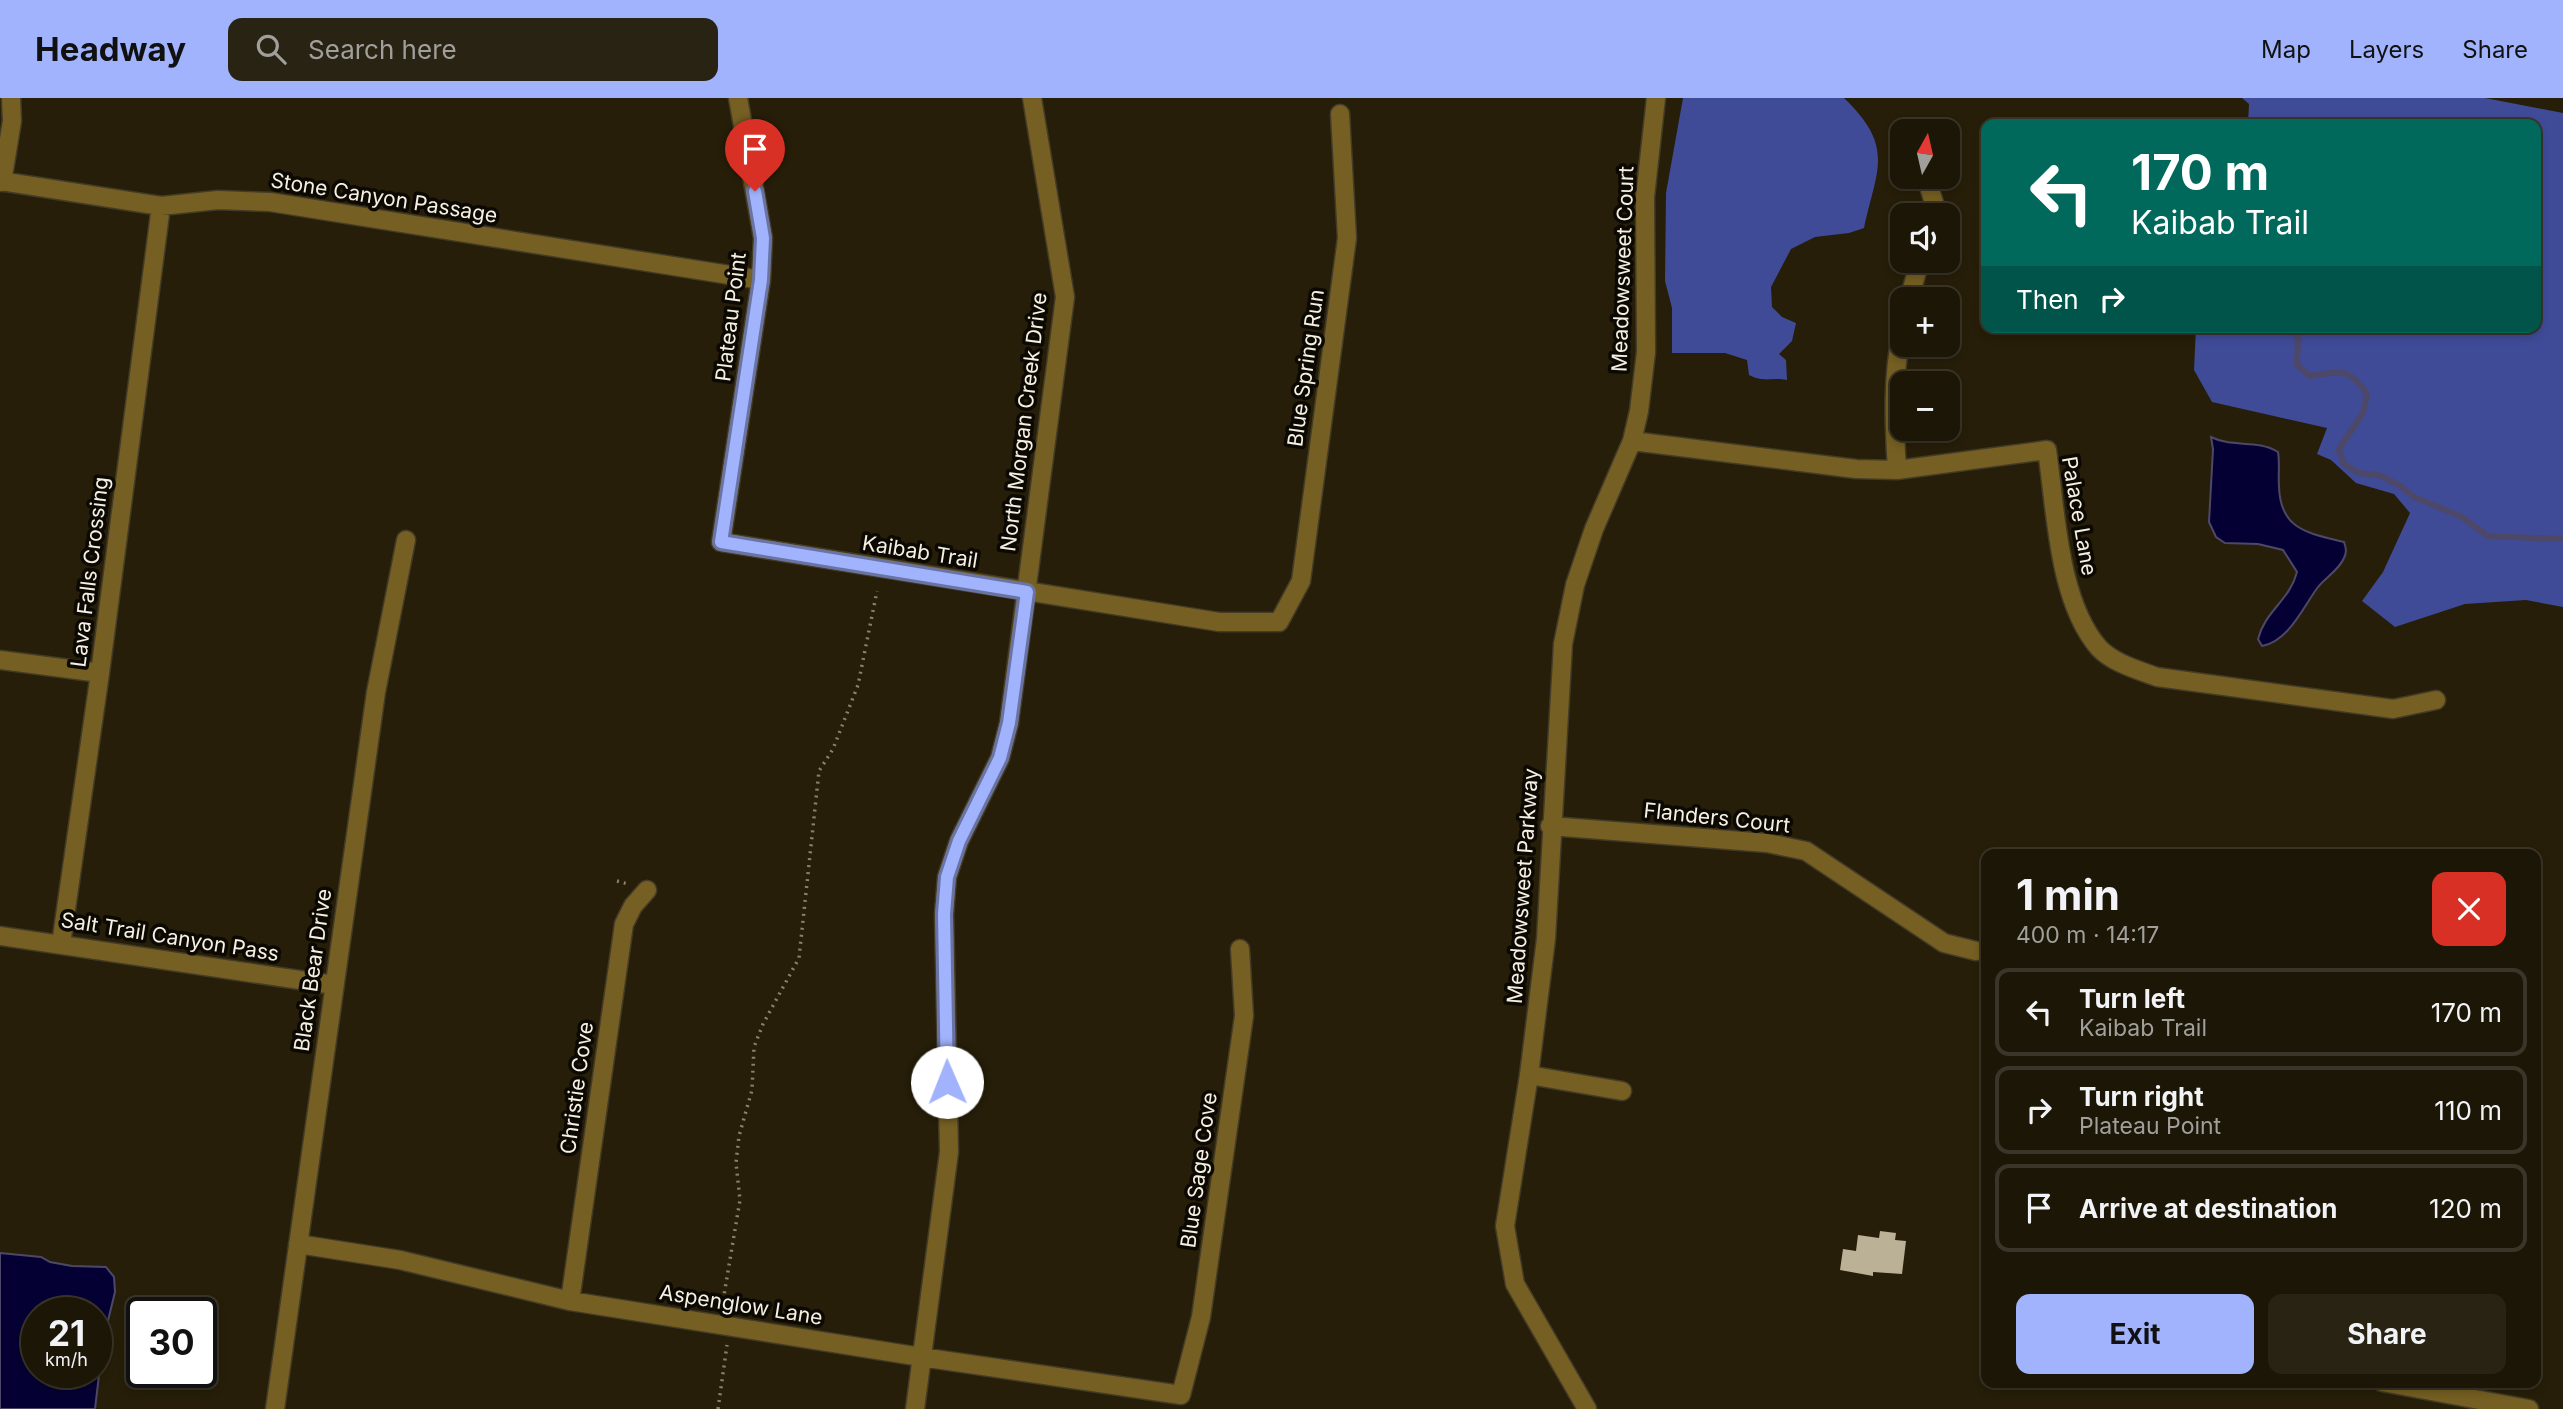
<!DOCTYPE html>
<html lang="en">
<head>
<meta charset="utf-8">
<style>
  :root { --surface:#1c1606; --page:#292314; --text:#f1f3f6; --muted:#a09f9b; --line:#3a3528; --accent:#a1b3fd }
  body { margin:0; font-family:Inter,sans-serif; background:var(--page); color:var(--text); height:100vh; display:flex; flex-direction:column; font-size:26px; white-space:nowrap }
  * { box-sizing:border-box; margin:0 }
  p { font-size:23px; color:var(--muted) }
  .icon { flex:none; width:38px; height:38px; fill:none; stroke:currentColor; stroke-width:2; stroke-linecap:round; stroke-linejoin:round }
  .map { position:relative; flex:1; overflow:hidden }
  .panel { position:absolute; left:1981px; top:751px; width:560px; height:539px; display:flex; flex-direction:column; background:var(--surface); border-radius:14px; box-shadow:0 4px 10px #0003,0 0 0 2px var(--line) }
  .panel>* { flex:none }
  .guide { position:absolute; left:1981px; top:21px; width:560px; height:214px; border-radius:14px; box-shadow:0 4px 10px #0003,0 0 0 2px var(--line); background:#00695c; color:#fff; overflow:hidden }
  .needle { width:46px; rotate:8deg }
  .controls { position:absolute; left:1890px; top:21px; display:grid; gap:14px }
  .controls a { display:grid; place-items:center; width:70px; height:70px; border-radius:14px; background:var(--surface); box-shadow:0 4px 10px #0003,0 0 0 2px var(--line); font-size:35px }
  .speed { position:absolute; left:21px; top:1199px; display:flex; gap:14px; font-size:35px; font-weight:700; text-align:center }
  .speed>* { display:grid; place-content:center; width:91px; height:91px; border-radius:50%; background:var(--surface); box-shadow:0 4px 10px #0003,0 0 0 2px var(--line); line-height:1 }
  .speed small { font-size:18px; font-weight:400 }
  .speed .limit { border:4px solid #111; border-radius:10px; background:#fff; color:#111 }
  .pin { position:absolute; display:grid; place-items:center; width:60px; height:60px; color:#fff; margin:-72px -30px; border-radius:50% 50% 50% 0; rotate:-45deg; box-shadow:0 0 7px #0007 }
  .pin .icon { rotate:45deg }
  .me { position:absolute; width:77px; margin:-38px; rotate:359deg; stroke-linejoin:round; filter:drop-shadow(0 0 5px #0008) }
  .turn { display:flex; align-items:center; gap:24px; height:147px; padding:0 35px; font-size:32px }
  .turn .icon { width:91px; height:91px; stroke-width:2.5 }
  .turn b { display:block; font-size:49px; line-height:60px }
  .then { display:flex; align-items:center; height:66px; padding:0 35px; background:#0003; gap:14px; font-size:26px }
  .round { display:grid; place-items:center; flex:none; width:74px; height:74px; border-radius:14px; background:var(--page) }
  .summary { display:flex; align-items:center; justify-content:space-between; height:119px; padding:0 35px }
  h1 { font-size:42px; font-weight:700; line-height:52px }
  .primary-button { display:flex; gap:14px; margin-top:auto; padding:14px 35px }
  .primary-button a { flex:1; height:80px; border-radius:14px; background:var(--accent); color:#111; font-size:28px; font-weight:700; line-height:80px; text-align:center }
  .primary-button a+a { background:var(--page); color:var(--text) }
  ul { padding:0; list-style:none }
  li { display:flex; align-items:center; gap:21px; height:88px; margin:0 14px 10px; padding:0 21px; border:4px solid var(--line); border-radius:14px }
  li div { flex:1 }
  li b { display:block; font-size:26px }
  li em { font-style:normal }
  header { display:flex; align-items:center; gap:42px; box-sizing:border-box; height:98px; padding:0 35px; background:var(--accent); color:#111 }
  header strong { font-size:33px }
  nav { display:flex; gap:38px; margin-inline-start:auto; font-size:24px }
  .search { width:490px; height:63px; background:var(--page); display:flex; align-items:center; gap:18px; box-sizing:border-box; padding:0 24px; border-radius:14px; color:var(--muted); font-size:26px }
  .map>svg:first-child { display:block }
  .forest { fill:#3f4b97 }
  .water { fill:#050033; stroke:#4d4868; stroke-width:2; fill-rule:evenodd }
  .lines { fill:none; stroke-linecap:round; stroke-linejoin:round }
  .stream { stroke:#4d4868; stroke-width:6 }
  .building { fill:#bbb197 }
  .street-casing { stroke:#433b27; stroke-width:21 }
  .path { stroke:#88816f; stroke-width:3.5; stroke-dasharray:2 5; stroke-linecap:butt }
  .street { stroke:#755f22; stroke-width:18 }
  .route-casing { stroke:#6974a4; stroke-width:18 }
  .route { stroke:#a1b3fd; stroke-width:12 }
  .labels { text-anchor:middle; stroke-width:7; stroke-linejoin:round; paint-order:stroke }
  .street-label { font-size:21px; fill:#f5f0e3; stroke:#0c0802 }
</style>
</head>
<body>
<header>
<strong>Headway</strong>
<div class="search"><svg class="icon" aria-label="search" viewBox="0 0 24 24"><circle cx="10" cy="10" r="6"/><path d="M15 15l6 6"/></svg>Search here</div>
<nav><a>Map</a><a>Layers</a><a>Share</a></nav>
</header>
<div class="map">
<svg width="2563" height="1311" viewBox="0 0 2563 1311">
  <rect width="100%" height="100%" fill="#261e08"/>
  <!-- forest -->
  <path class="forest" d="M1683,0h161c51,49 33,70 20,130l-15,5 -34,4 -24,12 -20,38 1,20 10,10 14,6 -4,18 -13,13 7,6 1,20c-17,-3 -22,3 -38,-5l-2,-15 -22,-7h-53v-45l-7,-27 1,-88z
    M2242,0h243l78,15v494l-37,-7 -61,4 -70,23 -33,-26 21,-29 27,-59 -16,-19 -38,-11 -25,-23 -14,-6 10,-26 -115,-26 -18,-32 2,-43h340v-203h-288l1,-20z"/>
  <!-- water -->
  <path class="water" d="M2211,339c22,11 46,2 67,15 2,12 0,23 1,34 1,44 29,47 65,56 2,6 3,10 0,16 -5,12 -18,19 -26,29 -15,20 -29,54 -56,59l-4,-7c7,-28 32,-39 39,-67l-14,-22 -25,-6 -33,-1 -9,-6 -7,-15 4,-73z
    M0,1155l41,4 9,5 22,4 34,1 8,10 1,15 -12,49 -8,68h-95zM37,1214h59v60h-59z"/>
  <g class="lines">
    <!-- stream -->
    <path class="stream" d="M2247,229l16,5 18,-5
      M2287,229l11,10 -1,28 13,11c31,-4 38,-10 57,18l-4,19 -24,36 5,15 15,9 20,2 20,10 15,12 48,20 26,19 75,3"/>
  </g>
  <!-- building -->
  <path class="building" d="M1880,1133l16,2 -1,7 11,1 -4,33 -29,-2v4l-33,-6 3,-21 13,2 2,-16 21,3z"/>
  <g class="lines">
    <!-- street casing -->
    <g class="street-casing">
      <path id="street" d="M738,0l25,140 -2,42 -40,262 498,80h60l22,-41 46,-343 -7,-124
        M1926,79l9,29 -2,9
        M0,83l161,25 57,-6 52,2 491,78
        M2,84l10,-61 -1,-23
        M1909,201l11,-38
        M1632,343l224,28 41,1 150,-20c9,61 11,151 52,198 14,15 39,22 58,29l236,32 43,-9
        M1897,372c-3,-47 -5,-92 5,-139
        M0,562l100,13
        M1550,728l217,17 39,8 138,92 32,8
        M0,838l334,49
        M61,846l39,-271 61,-467
        M1529,977l93,16
        M298,1146l102,16 170,41 351,56 260,38 20,-78 43,-301 -4,-67
        M570,1203l54,-377 9,-18 14,-16
        M2382,1284l147,27
        M275,1311l101,-717 30,-152
        M915,1311l34,-257 -5,-238 3,-37 12,-36 41,-83 9,-35 56,-426 -33,-199
        M1587,1311l-72,-125 -10,-58 24,-151 17,-136 17,-295 12,-59 19,-56 38,-88 7,-30 7,-59 -1,-155 11,-99"/>
    </g>
    <!-- path -->
    <path class="path" d="M617,783l11,3
      M722,1209l18,-107 -4,-37 3,-27 13,-46 2,-43 9,-23 36,-66 20,-187 14,-22 25,-64 19,-94
      M718,1311l9,-64"/>
    <!-- street -->
    <use href="#street" class="street"/>
  </g>
  <g class="lines">
    <!-- route casing -->
    <g class="route-casing">
      <path id="route" d="M755,93l8,47 -2,42 -40,262 306,50 -18,131 -9,35 -41,83 -12,36 -3,37 3,168"/>
    </g>
    <!-- route -->
    <use href="#route" class="route"/>
  </g>
  <g class="labels">
    <!-- street labels -->
    <g class="street-label">
      <text transform="translate(384 100) rotate(9)" y="7">Stone Canyon Passage</text>
      <text transform="translate(1623 171) rotate(-88)" y="7">Meadowsweet Court</text>
      <text transform="translate(731 219) rotate(-83)" y="7">Plateau Point</text>
      <text transform="translate(1306 270) rotate(-82)" y="7">Blue Spring Run</text>
      <text transform="translate(1024 324) rotate(-83)" y="7">North Morgan Creek Drive</text>
      <text transform="translate(2079 418) rotate(80)" y="7">Palace Lane</text>
      <text transform="translate(920 454) rotate(9)" y="7">Kaibab Trail</text>
      <text transform="translate(90 474) rotate(-83)" y="7">Lava Falls Crossing</text>
      <text transform="translate(1717 720) rotate(6)" y="7">Flanders Court</text>
      <text transform="translate(1523 788) rotate(-86)" y="7">Meadowsweet Parkway</text>
      <text transform="translate(170 839) rotate(9)" y="7">Salt Trail Canyon Pass</text>
      <text transform="translate(313 872) rotate(-82)" y="7">Black Bear Drive</text>
      <text transform="translate(577 990) rotate(-82)" y="7">Christie Cove</text>
      <text transform="translate(1199 1072) rotate(-82)" y="7">Blue Sage Cove</text>
      <text transform="translate(741 1207) rotate(9)" y="7">Aspenglow Lane</text>
    </g>
  </g>
</svg>
<div class="controls">
<a><svg class="needle" viewBox="-14 -14 28 28"><path d="M0-13l5 13h-10z" fill="#e53935"/><path d="M0 13l5-13h-10z" fill="#a09f9b"/></svg></a>
<a><svg class="icon" aria-label="sound" viewBox="0 0 24 24"><path d="M4 9h4l5-4v14l-5-4H4zM17 9q2 3 0 6"/></svg></a>
<a>+</a>
<a>−</a>
</div>
<div class="speed"><div>21<small>km/h</small></div><div class="limit">30</div></div>
<div class="pin" style="left:755px;top:93px;background:#d93025"><svg class="icon" aria-label="arrive" viewBox="0 0 24 24"><path d="M6 21V4h12l-3 4 3 4H6"/></svg></div>
<svg class="me" style="left:947px;top:984px" viewBox="-20 -20 40 40"><circle r="19" fill="#fff"/><path d="M0-13L10 11 0 6-10 11z" fill="#a1b3fd"/></svg>
<div class="guide">
<div class="turn"><svg class="icon" aria-label="left" viewBox="0 0 24 24"><path d="M17 20v-9H6M10 6l-5 5 5 5"/></svg><div><b>170 m</b>Kaibab Trail</div></div>
<div class="then">Then<svg class="icon" aria-label="right" viewBox="0 0 24 24"><path d="M7 20v-9h11M14 6l5 5-5 5"/></svg></div>
</div>
<section class="panel">
<div class="summary"><div><h1>1 min</h1><p>400 m · 14:17</p></div><a class="round" style="background:#d93025;color:#fff"><svg class="icon" aria-label="close" viewBox="0 0 24 24"><path d="M6 6l12 12M18 6L6 18"/></svg></a></div>
<ul>
<li><svg class="icon" aria-label="left" viewBox="0 0 24 24"><path d="M17 20v-9H6M10 6l-5 5 5 5"/></svg><div><b>Turn left</b><p>Kaibab Trail</p></div><em>170 m</em></li>
<li><svg class="icon" aria-label="right" viewBox="0 0 24 24"><path d="M7 20v-9h11M14 6l5 5-5 5"/></svg><div><b>Turn right</b><p>Plateau Point</p></div><em>110 m</em></li>
<li><svg class="icon" aria-label="arrive" viewBox="0 0 24 24"><path d="M6 21V4h12l-3 4 3 4H6"/></svg><div><b>Arrive at destination</b></div><em>120 m</em></li>
</ul>
<div class="primary-button"><a>Exit</a><a>Share</a></div>
</section>
</div>
</body>
</html>
